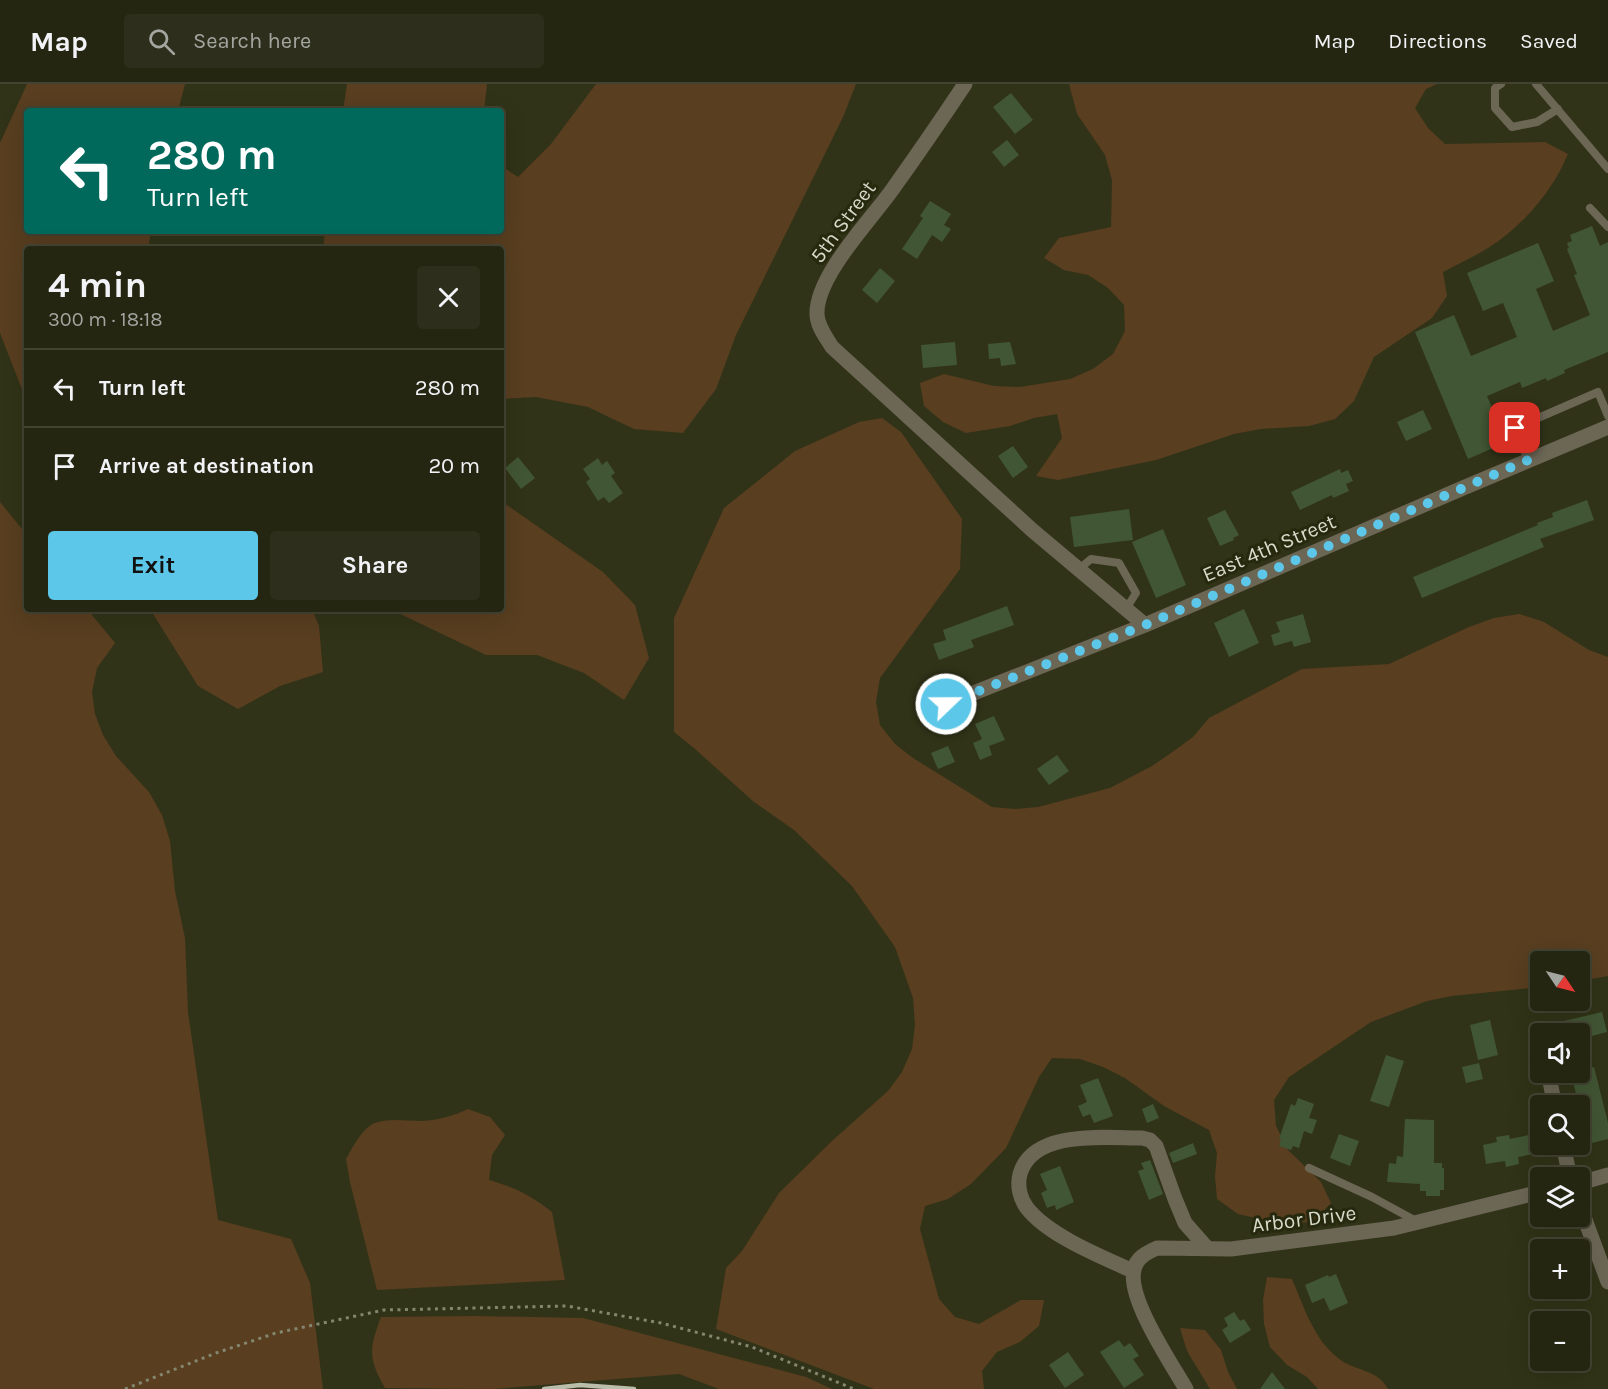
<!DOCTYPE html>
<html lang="en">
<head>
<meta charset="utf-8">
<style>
  :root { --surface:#252612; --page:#2d2e1b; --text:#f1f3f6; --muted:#a3a59f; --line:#424332; --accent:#5cc7e8 }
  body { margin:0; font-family:Karla,sans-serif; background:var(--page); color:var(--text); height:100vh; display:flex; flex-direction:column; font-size:22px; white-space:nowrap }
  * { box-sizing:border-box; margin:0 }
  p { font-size:20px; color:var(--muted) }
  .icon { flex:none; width:33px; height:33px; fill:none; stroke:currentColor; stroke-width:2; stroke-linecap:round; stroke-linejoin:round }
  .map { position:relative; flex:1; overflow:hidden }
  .drawer { position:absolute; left:24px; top:162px; width:480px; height:366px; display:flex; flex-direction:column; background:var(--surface); border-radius:6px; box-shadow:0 6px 24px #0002,0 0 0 2px var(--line) }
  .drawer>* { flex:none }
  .hud { position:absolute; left:24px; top:24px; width:480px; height:126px; border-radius:6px; box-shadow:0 6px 24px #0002,0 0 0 2px var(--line); background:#00695c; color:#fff; overflow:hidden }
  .needle { width:39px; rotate:125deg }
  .controls { position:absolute; left:1530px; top:867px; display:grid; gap:12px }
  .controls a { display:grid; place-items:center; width:60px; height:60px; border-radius:6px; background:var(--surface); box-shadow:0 6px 24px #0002,0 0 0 2px var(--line); font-size:30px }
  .pin { position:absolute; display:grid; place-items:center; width:51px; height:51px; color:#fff; margin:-26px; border-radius:12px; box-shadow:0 3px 9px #0006 }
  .me { position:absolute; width:66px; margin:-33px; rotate:68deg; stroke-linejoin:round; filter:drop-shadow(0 0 4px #0008) }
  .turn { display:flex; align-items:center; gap:21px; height:126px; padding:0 24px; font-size:27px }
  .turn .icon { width:78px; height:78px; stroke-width:2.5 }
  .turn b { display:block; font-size:42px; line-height:51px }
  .round { display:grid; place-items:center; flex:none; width:63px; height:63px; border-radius:6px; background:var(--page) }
  .head { display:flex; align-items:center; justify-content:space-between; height:102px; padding:0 24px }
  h1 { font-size:36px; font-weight:700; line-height:45px }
  .button { display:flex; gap:12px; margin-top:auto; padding:12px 24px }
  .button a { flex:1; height:69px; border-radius:6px; background:var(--accent); color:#111; font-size:24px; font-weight:700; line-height:69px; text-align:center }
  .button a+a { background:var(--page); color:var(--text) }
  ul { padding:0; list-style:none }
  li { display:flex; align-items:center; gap:18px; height:78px; padding:0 24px; border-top:2px solid var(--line) }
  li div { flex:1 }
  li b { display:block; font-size:22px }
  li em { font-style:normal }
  header { display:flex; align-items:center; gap:36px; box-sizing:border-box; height:84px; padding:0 30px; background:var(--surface); border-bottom:2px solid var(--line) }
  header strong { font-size:28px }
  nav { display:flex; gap:33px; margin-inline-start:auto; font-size:21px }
  .search { width:420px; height:54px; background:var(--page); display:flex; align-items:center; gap:15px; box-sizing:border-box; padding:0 21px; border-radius:6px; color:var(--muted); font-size:22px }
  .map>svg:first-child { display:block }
  .green { fill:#593e20 }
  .building { fill:#415634 }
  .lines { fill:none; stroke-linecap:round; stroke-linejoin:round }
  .path { stroke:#848670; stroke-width:3; stroke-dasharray:3 4.5; stroke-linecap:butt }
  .lane { stroke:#6c6655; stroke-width:8 }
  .street { stroke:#6c6655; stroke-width:15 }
  .rail { stroke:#bbbdab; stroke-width:4.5 }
  .route { stroke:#5cc7e8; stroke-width:10; stroke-dasharray:0 18 }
  .labels { text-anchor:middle; stroke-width:6; stroke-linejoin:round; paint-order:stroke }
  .street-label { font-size:21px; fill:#d8daca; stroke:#27290e }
</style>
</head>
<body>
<header>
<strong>Map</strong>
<div class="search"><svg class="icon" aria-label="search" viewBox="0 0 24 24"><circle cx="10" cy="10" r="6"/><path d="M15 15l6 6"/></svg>Search here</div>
<nav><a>Map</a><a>Directions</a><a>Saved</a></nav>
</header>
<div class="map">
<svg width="1608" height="1305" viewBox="0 0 1608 1305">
  <rect width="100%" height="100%" fill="#313318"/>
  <!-- green -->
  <path class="green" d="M27,0h158l-7,27h-151v120h124l-3,18h-121v153l-27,-69v-190z
    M347,0h140l-3,27h-141z
    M596,0h260l-13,33 -107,218 -20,54 -33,44 -49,-4 -46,-22 -52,-10 -35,2v-150h-178l2,-18h176v-65l17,11 33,-33z
    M1069,0h368l-11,5 -11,19 13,20 17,16 100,-2 23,12c-16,38 -45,72 -80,94 -14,9 -30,16 -45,24l4,24 -15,22 -58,39 -20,44 -19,18 -26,7 -48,3 -27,5 -78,26 -98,20 -22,-4 26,-38 -5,-24 -23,4 -24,8 -44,7 -23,-11 -19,-16 -4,-23 24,-9 50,12 26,1 50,-8 23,-10 20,-15 12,-23 -1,-26 -16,-17 -20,-13 -24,-5 -20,-12 15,-20 52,-11 1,-47 -7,-25 -28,-41z
    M882,334l19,14 61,87 -2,50 -80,109 -4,24 4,23 15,19 18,14 79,49 23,2 23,-2 72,-19 42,-22 19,-13 22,-16 16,-19 93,-49 87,-5 80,-37 25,-9 25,-4 25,8 45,28 19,7v319l-28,5v-19h-40v25l-88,9 -25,5 -56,21 -82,55 -15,23 2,26 12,24 33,32 10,21 -17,18 -28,4 -48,-11 -21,-15 -2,-22 2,-24 -8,-23 -45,-24 -39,-28 -22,-11 -23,-8 -28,-1 -13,19 -33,71 -35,36 -23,15 -23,7 -5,23 19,70 16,18 24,7 42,-24h23l-5,26 -19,16 -23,10 -15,19 2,18h-110l-158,-60 10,-61 16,-17 37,-58 53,-52 56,-50 14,-19 10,-23 3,-24 -2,-27 -18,-51 -43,-61 -58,-56 -40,-28 -59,-53 -21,-17v-114l50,-110 71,-57 64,-29z
    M501,417l102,71 32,33 14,53 -25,42 -40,-27 -47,-18h-51l-96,-46h111z
    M0,418l27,33v74h60l28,34 -18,25 -5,24 3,22 8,21 13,21 33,36 13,23 8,26 5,50 10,47 3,74 30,208 73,19 19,44 13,106h-323z
    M150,525h162l7,17 4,46 -43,14 -42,23 -40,-23z
    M468,1025l22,8 15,18 -13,20 -3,25c27,8 41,15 63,32l13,68 -188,10 -27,-108 -4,-23c7,-12 16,-31 29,-36 15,-5 32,-2 47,-2 17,-1 31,-5 46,-12z
    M1267,1193l25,2c12,28 21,59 46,79 15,13 40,11 50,31h-70l-11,-12 -20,-12 -17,-18 -6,-23 -1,-24z
    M474,1232l109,2 223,59 26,12h-113l-40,-15 -186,15 -108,-1c-17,-30 -16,-39 -4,-71z
    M1180,1244l25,2 16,20 7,22 9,17h-27l-23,-38z"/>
  <!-- building -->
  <path class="building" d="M1011,9l22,27 -18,14 -22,-27z
    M1007,56l12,15 -15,12 -12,-15z
    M930,117l21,13 -7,11 7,4 -9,13 -10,-7 -15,24 -15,-10 21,-31 -3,-2z
    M1592,142l8,20 8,-4v110l-44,18 1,3 -18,8 -1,-3 -24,10 -2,-6 -33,14 20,46 -39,17 -53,-127 39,-17 17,41 46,-19 -14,-34 -20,8 -16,-38 71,-30 16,38 -18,8 17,42 37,-16 -16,-40 3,-1 -10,-25 2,-1 -2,-5 5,-2 -2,-6z
    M880,184l15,13 -18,22 -15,-13z
    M955,258l2,23 -34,3 -2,-23z
    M1010,258l6,22 -15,2 -1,-8 -11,1 -1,-15z
    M1423,326l9,19 -26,12 -9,-19z
    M1013,362l15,21 -15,11 -15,-22z
    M518,373l17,21 -14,11 -16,-21z
    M598,374l4,7 5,-4 8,12 -4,3 12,17 -14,10 -5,-6 -6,4 -12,-19 4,-3 -7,-10z
    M1340,385l1,4 7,-3 5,11 -7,3 3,7 -16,7 -1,-3 -32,15 -9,-18z
    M1587,416l7,20 -54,19 4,8 -122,51 -9,-21 125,-52 -1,-2 16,-6 -1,-4z
    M1129,425l4,31 -59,7 -4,-30z
    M1225,426l14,25 -6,3 1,2 -14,6 -13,-28z
    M1163,445l23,56 -30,13 -24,-56z
    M1007,522l7,19 -43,15 3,7 -35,13 -6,-16 13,-4 -3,-10z
    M1244,525l15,34 -30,14 -15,-34z
    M1303,530l8,28 -17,5 -2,-6 -18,5 -3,-11 9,-3 -4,-10z
    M994,632l11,24 -16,6 3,9 -12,5 -7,-17 9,-4 -7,-15z
    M948,662l7,16 -17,7 -7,-16z
    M1057,671l12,16 -20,14 -12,-16z
    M1602,928l5,20 -27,7v-5h-31l-2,-9z
    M1490,936l8,35 -20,5 -8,-35z
    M1386,971l18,6 -15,46 -19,-6z
    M1479,979l4,16 -17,4 -4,-16z
    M1594,983l14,56v16l-20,5 -17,-71z
    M1098,994l15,38 -19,7 -4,-9 -7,3 -5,-11 9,-4 -7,-17z
    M1298,1014l16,6 -5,14 8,2 -5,14 -8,-3 -5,17 -6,-2 -2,4 -12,-4 2,-6 -2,-1 12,-35 4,2z
    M1153,1020l6,14 -12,5 -5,-14z
    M1405,1035l29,1v43h8v5h2v22h-4v6h-14v-5h-6v-7l-33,-2 2,-19 7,1 1,-8 6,1z
    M1539,1049l4,19 -25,5 1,7 -13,3 -1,-6 -19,3 -3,-19 14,-3 -1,-5 13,-2 1,4z
    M1339,1050l20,7 -9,25 -20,-8z
    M1193,1059l4,11 -24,9 -4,-10z
    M1150,1076l13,34 -14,6 -11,-29 6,-2 -3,-6z
    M1060,1082l14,36 -18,8 -1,-5 -8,3 -6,-15 6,-3 -7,-16z
    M1336,1190l12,29 -18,8 -6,-13 -12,5 -7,-18 23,-10 1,2z
    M1234,1228l6,9 4,-2 7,11 -21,13 -8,-13 6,-4 -4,-8z
    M1119,1256l5,7 6,-4 9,13 -6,3 11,16 -20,13 -24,-36z
    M1068,1268l16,23 -19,13 -16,-23z
    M1272,1288l13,17h-25z"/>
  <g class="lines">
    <!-- path -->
    <path class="path" d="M125,1305l91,-36 60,-20 108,-23 183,-4 94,17 91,24 102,42"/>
    <!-- lane -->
    <path class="lane" d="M1501,0l-6,4v20l17,19 25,-5 21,-13
      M1536,0l72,85
      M1590,124l18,19
      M1528,376l-13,-32 83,-36 10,24
      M1079,485l12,-10 28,4 17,30 -10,16
      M1309,1084l63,29 46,25"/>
    <!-- street -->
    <path class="street" d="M965,0c-24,36 -48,71 -73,106 -22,31 -76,86 -75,124 0,12 9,23 15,33l200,183 113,95
      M946,620l199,-79 318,-137 145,-61
      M1539,946l1,8
      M1548,988l7,34
      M1563,1060l7,34
      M1580,1099l28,-8
      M1580,1122l28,76
      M1133,1187c-31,-14 -84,-35 -106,-63 -7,-9 -10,-22 -7,-34 13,-45 86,-36 122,-36l8,2 6,6 19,53 10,24 22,25
      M1186,1305c-15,-26 -59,-91 -52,-119 2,-12 12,-17 23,-22l74,1 163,-21 146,-36"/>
    <!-- rail -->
    <path class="rail" d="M544,1305l36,-4 54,4"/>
  </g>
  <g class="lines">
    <!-- route -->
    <path class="route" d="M946,620l199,-79 383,-165 -13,-32"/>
  </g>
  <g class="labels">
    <!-- street labels -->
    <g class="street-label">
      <text transform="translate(843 138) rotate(-54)" y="7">5th Street</text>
      <text transform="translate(1269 464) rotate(-23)" y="7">East 4th Street</text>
      <text transform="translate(1304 1135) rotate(-7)" y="7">Arbor Drive</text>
    </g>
  </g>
</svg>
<div class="controls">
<a><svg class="needle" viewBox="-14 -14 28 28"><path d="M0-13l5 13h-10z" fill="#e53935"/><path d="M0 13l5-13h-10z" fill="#a3a59f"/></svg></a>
<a><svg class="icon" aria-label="sound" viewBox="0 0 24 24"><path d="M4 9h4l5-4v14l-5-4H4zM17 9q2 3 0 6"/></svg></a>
<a><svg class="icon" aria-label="search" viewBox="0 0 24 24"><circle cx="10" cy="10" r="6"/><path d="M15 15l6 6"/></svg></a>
<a><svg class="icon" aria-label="layers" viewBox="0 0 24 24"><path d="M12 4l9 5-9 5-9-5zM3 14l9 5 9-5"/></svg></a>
<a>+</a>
<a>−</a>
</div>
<div class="pin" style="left:1515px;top:344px;background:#d93025"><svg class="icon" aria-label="arrive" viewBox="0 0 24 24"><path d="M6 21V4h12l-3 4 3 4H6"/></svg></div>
<svg class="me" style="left:946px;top:620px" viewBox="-20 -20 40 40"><circle r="17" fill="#5cc7e8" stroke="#fff" stroke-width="3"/><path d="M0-11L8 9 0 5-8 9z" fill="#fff"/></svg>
<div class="hud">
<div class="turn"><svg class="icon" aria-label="left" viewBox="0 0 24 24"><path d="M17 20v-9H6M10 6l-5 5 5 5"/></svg><div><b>280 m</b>Turn left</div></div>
</div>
<section class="drawer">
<div class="head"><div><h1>4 min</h1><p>300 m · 18:18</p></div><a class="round"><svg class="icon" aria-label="close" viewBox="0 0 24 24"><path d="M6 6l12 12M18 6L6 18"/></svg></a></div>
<ul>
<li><svg class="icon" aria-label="left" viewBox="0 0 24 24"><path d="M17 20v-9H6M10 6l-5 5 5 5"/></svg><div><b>Turn left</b></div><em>280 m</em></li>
<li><svg class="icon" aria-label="arrive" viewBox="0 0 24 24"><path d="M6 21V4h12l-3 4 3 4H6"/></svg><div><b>Arrive at destination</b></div><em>20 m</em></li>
</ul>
<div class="button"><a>Exit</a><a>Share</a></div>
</section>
</div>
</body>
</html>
